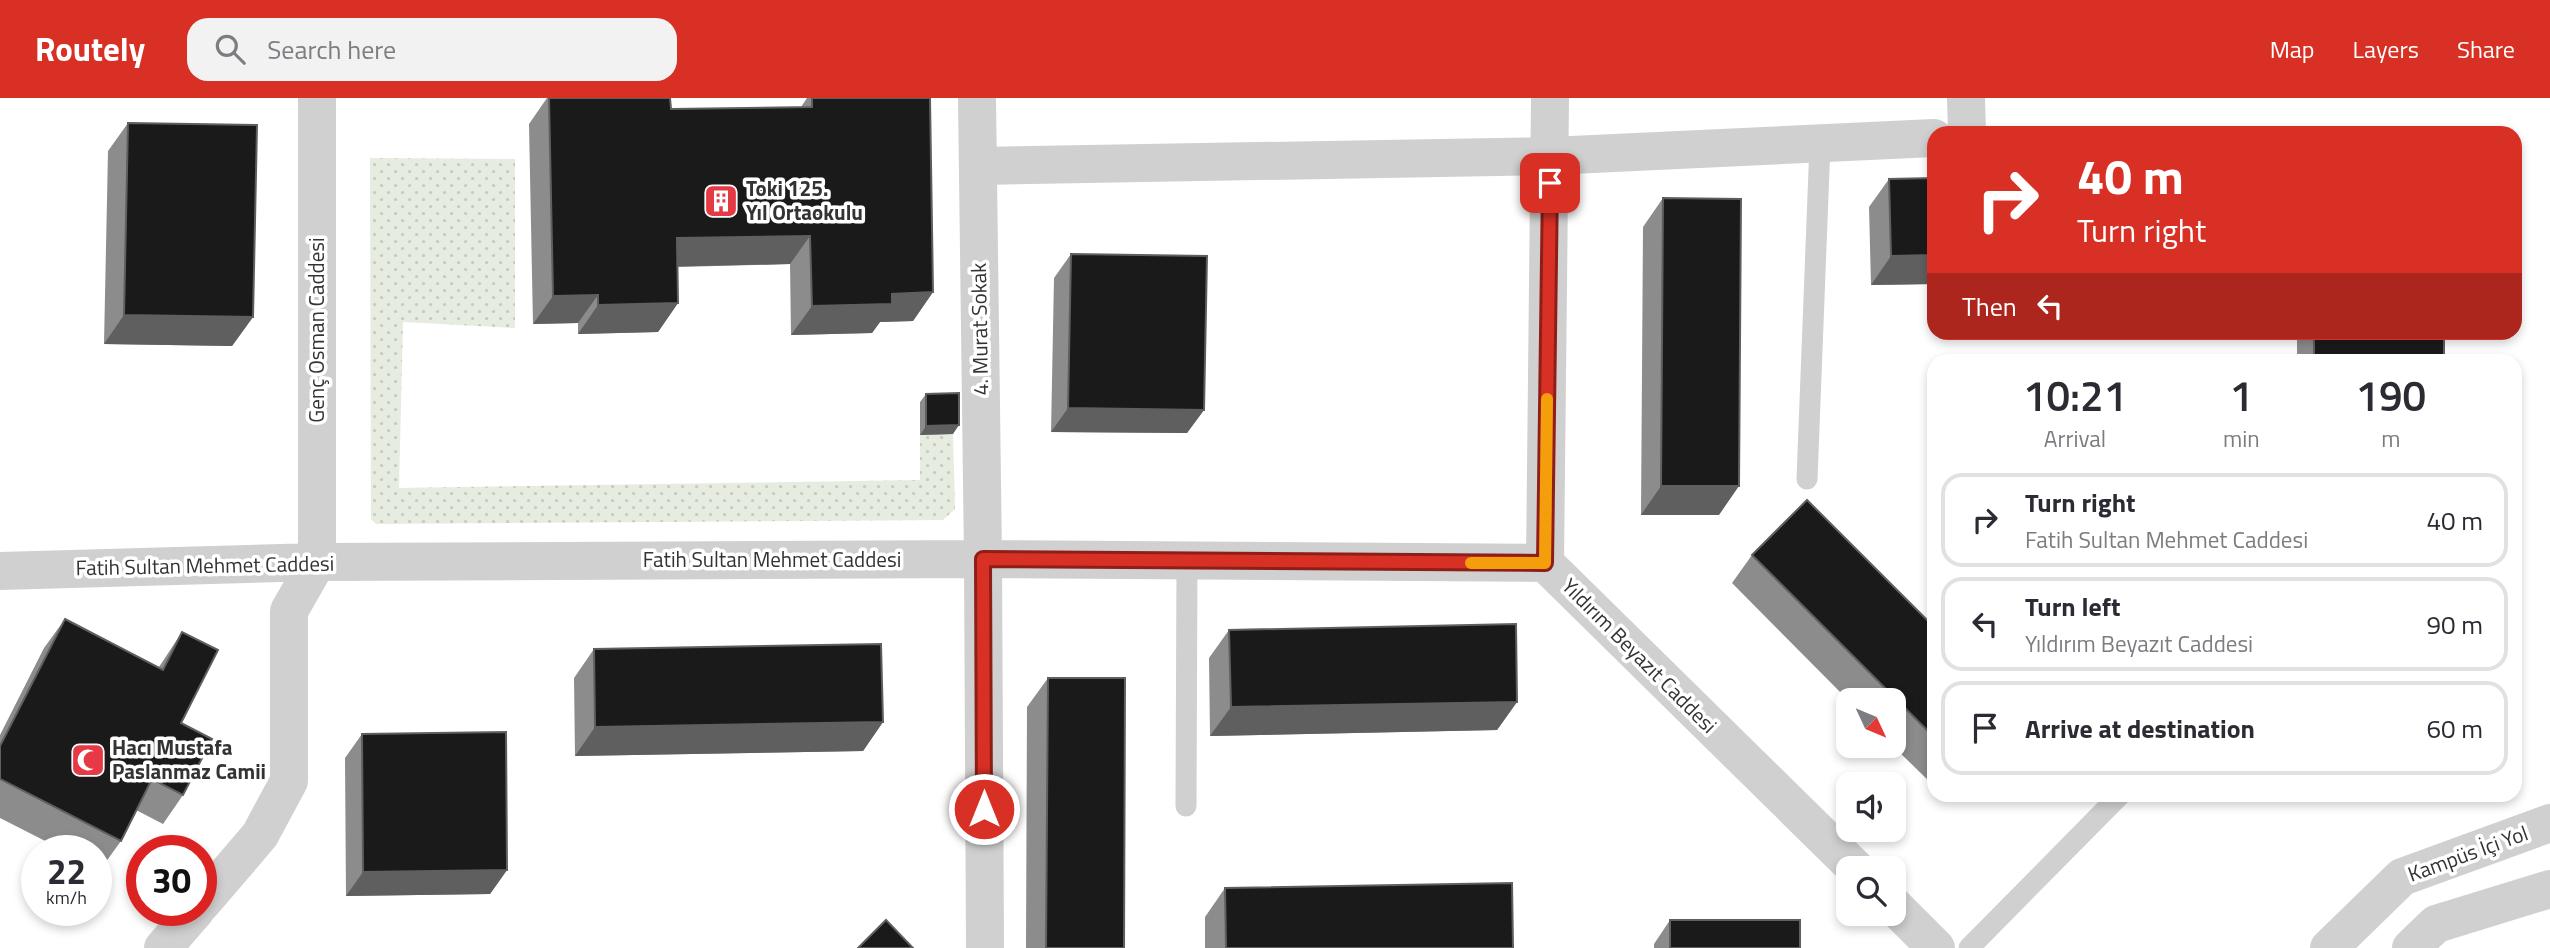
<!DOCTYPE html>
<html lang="en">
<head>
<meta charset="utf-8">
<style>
  :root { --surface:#fff; --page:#f2f2f3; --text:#2b2b33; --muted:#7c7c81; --line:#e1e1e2; --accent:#d93025 }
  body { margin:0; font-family:"Titillium Web",sans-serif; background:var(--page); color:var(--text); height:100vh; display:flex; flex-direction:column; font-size:26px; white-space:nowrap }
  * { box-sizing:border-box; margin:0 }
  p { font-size:23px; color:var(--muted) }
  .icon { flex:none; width:38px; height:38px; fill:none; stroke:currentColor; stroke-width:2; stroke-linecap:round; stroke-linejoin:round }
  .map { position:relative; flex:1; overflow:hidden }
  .sheet { position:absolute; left:1927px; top:256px; width:595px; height:448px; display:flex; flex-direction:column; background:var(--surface); border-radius:21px; box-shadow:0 4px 10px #0003 }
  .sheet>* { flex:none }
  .hud { position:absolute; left:1927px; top:28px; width:595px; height:214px; border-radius:21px; box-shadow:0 4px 10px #0003; background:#d93025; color:#fff; overflow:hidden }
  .needle { width:46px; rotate:134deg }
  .fabs { position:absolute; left:1836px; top:590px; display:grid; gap:14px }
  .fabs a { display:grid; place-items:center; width:70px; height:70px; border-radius:14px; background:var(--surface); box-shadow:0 4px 10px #0003; font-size:35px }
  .speed { position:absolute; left:21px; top:737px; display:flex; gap:14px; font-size:35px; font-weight:700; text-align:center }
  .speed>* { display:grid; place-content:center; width:91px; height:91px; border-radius:50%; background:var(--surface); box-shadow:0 4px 10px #0003; line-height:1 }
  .speed small { font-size:18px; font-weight:400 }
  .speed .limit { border:10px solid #d22; background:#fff; color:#111 }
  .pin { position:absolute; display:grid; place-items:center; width:60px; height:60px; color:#fff; margin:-30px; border-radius:14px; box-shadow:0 4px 10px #0006 }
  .me { position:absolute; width:77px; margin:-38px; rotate:0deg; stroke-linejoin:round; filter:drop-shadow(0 0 5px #0008) }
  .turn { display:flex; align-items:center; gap:24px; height:147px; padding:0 35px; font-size:32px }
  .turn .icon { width:91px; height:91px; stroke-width:2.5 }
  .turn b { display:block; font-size:49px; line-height:60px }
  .then { display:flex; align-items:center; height:66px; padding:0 35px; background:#0003; gap:14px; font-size:26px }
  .eta { display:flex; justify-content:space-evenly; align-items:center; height:119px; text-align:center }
  .eta b { font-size:42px; font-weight:600; line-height:49px }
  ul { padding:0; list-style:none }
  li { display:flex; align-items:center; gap:21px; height:94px; margin:0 14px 10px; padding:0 21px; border:4px solid var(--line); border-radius:21px }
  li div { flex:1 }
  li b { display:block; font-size:26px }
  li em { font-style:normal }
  header { display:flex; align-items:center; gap:42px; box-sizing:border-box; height:98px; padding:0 35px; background:var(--accent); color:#fff }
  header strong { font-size:33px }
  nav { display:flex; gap:38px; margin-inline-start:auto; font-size:24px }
  .search { width:490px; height:63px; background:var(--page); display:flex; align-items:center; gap:18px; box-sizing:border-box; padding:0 24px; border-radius:21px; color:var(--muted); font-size:26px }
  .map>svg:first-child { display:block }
  .green { fill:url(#green-dots) }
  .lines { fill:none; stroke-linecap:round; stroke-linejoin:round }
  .lane { stroke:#d0d0d0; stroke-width:21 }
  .street { stroke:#d0d0d0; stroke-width:38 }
  .wall { fill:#8c8c8c }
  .shaded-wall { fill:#5f5f5f }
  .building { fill:#1a1a1a; stroke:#5f5f5f; stroke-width:2 }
  .route-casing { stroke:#8d1f18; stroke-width:18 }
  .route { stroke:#d93025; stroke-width:12 }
  .slow { stroke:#f59e0b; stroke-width:12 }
  .labels { text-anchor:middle; stroke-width:7; stroke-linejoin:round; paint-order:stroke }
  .poi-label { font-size:21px; font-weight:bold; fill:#333; stroke:#fff; text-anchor:start }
  .street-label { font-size:21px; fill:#333; stroke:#fff }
</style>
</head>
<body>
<header>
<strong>Routely</strong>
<div class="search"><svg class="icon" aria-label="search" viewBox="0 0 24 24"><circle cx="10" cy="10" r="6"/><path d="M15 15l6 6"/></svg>Search here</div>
<nav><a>Map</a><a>Layers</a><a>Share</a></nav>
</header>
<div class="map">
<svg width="2550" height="850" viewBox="0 0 2550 850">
  <defs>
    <pattern id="green-dots" width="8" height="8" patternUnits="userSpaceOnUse" patternTransform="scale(1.75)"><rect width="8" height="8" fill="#e6ecdf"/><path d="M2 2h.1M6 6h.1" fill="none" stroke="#c6cbc0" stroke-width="1.8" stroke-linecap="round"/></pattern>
  </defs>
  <rect width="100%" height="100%" fill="#fff"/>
  <!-- green -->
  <path class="green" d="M370,60l145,1v169l-112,-6 -4,166 521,-8v-45l33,-1 2,75 -12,11 -567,4 -5,-5z"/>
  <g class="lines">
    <!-- lane -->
    <path class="lane" d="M1807,381l13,-335
      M1186,708l1,-245
      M1969,850l152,-154"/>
    <!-- street -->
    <path class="street" d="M977,0l6,461 2,389
      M1550,0l-5,465 310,305
      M1966,0l1,35
      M978,68l572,-10 384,-18
      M0,473l317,-9 666,-3 562,4
      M201,806l59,-69 29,-54v-170l28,-49v-464
      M1894,808l42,42
      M163,850l33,-38
      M2329,850l73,-71 148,-54
      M2411,850l25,-24 114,-35"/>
  </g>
  <!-- wall -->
  <path class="wall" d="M547,0l124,11 130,-2 6,-9h123l3,194 -20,29 -33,1 -8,11 -81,2 -1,-71 -113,3 1,36 -20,29 -80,2v-11l-45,1 -4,-200z
    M128,25l125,194 -21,29 -128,-2 4,-193z
    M1889,81l45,105 -63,1 -2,-78z
    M1663,100l56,317h-78l2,-288z
    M1071,156l133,156 -17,23 -136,-1 3,-154z
    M2297,234h147v28h-147z
    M926,296l27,40 -33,1v-33z
    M1752,457l182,72v159l-41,-40 1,-46h-46l-116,-117z
    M65,521l94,48 23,-35 -1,91 2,72 -20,29 -27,-14 -15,31 -21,29 -4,-2v-18h-33l-63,-32v-83l44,-87z
    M1229,532l288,72 -20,28 -287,6 -1,-78z
    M594,551l289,73 -20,29 -288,5 -1,-78z
    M1048,580l76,270h-98l1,-241z
    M362,636l145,136 -17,24 -144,2 -1,-138z
    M1225,790l288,60h-308v-31z
    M1670,822l130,28h-146v-4z"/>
  <!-- shaded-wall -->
  <path class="shaded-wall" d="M810,138l-20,28 -134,3 21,-29z
    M1934,157v29l-63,1 20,-29z
    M933,194l-20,29 -33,1 -8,11 -81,2 21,-29 80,-12z
    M598,197l-20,28 -45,1 20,-28z
    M678,205l-20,29 -80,2 20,-29z
    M124,217l129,2 -21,29 -128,-2z
    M1068,310l136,2 -17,23 -136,-1z
    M959,327l-6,9 -33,1 6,-9z
    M1661,388h78l-20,29h-78z
    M1517,604l-20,28 -287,6 21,-29z
    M883,624l-20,29 -288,5 20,-29z
    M507,772l-17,24 -144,2 17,-24z"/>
  <!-- building -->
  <path class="building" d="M549,0h121l1,11 141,-2v-9h118l3,194 -41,2v10l-80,2 -2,-70 -133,2 1,65 -80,2v-10l-45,1z
    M128,25l129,2 -4,192 -129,-2z
    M1934,80v77l-43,1 -2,-77z
    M1663,100l78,1 -2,287h-78z
    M1071,156l136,2 -3,154 -136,-2z
    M2314,234h130v28h-130z
    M959,295v32l-33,1v-32z
    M1807,402l127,127v110l-182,-182z
    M65,521l98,51 19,-38 36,18 -37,73 31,16 -29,56 -31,-16 -31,62 -121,-62v-33z
    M1516,526l1,78 -286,5 -2,-77z
    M881,546l2,78 -288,5 -1,-78z
    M1048,580h77l-1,270h-78z
    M506,634l1,138 -144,2 -1,-138z
    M1512,785l1,65h-287l-1,-60z
    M886,822l27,28h-55z
    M1670,822h130v28h-130z"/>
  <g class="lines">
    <!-- route casing -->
    <g class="route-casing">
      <path id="route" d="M984,711l-1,-250 562,4 5,-380"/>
    </g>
    <!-- route -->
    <use href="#route" class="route"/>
    <!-- slow -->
    <path class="slow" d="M1471,465h74l2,-164"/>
  </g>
  <!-- icons -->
  <defs>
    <g id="building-square" transform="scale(1.75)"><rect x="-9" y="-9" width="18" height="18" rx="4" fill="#e63946" stroke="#fff"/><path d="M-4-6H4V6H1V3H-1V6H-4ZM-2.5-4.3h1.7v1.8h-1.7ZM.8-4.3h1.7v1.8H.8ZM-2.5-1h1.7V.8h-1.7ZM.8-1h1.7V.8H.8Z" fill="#fff"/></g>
    <g id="mosque-square" transform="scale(1.75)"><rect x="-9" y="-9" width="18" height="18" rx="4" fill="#e63946" stroke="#fff"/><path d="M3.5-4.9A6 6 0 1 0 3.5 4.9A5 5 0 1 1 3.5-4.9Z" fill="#fff"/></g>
  </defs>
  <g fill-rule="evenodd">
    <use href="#building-square" x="721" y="103"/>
    <use href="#mosque-square" x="88" y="662"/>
  </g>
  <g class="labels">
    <!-- poi labels -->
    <g class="poi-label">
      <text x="746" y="98">Toki 125.<tspan x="746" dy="24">Yıl Ortaokulu</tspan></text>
      <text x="112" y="657">Hacı Mustafa<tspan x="112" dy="24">Paslanmaz Camii</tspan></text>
    </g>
    <!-- street labels -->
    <g class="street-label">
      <text transform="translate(980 231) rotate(-91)" y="7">4. Murat Sokak</text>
      <text transform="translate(317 232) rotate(-90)" y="7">Genç Osman Caddesi</text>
      <text x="772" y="469">Fatih Sultan Mehmet Caddesi</text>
      <text transform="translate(205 468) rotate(-1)" y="7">Fatih Sultan Mehmet Caddesi</text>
      <text transform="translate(1639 558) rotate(45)" y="7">Yıldırım Beyazıt Caddesi</text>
      <text transform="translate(2468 756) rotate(-20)" y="7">Kampüs İçi Yol</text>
    </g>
  </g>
</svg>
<div class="fabs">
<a><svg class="needle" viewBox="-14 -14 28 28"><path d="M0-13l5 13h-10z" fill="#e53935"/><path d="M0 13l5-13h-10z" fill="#7c7c81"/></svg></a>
<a><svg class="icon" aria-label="sound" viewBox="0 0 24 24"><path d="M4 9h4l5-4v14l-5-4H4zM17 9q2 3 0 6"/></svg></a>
<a><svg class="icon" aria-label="search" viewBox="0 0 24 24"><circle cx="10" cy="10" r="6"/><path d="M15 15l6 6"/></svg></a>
</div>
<div class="speed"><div>22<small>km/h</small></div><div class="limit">30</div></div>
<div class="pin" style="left:1550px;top:85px;background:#d93025"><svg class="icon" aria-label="arrive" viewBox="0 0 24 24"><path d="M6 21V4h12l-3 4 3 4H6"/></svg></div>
<svg class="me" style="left:984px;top:711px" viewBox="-20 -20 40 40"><circle r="17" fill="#d93025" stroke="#fff" stroke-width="3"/><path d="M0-11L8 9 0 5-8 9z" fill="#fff"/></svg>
<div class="hud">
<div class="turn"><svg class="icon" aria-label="right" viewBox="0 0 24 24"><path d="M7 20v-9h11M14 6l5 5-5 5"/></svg><div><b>40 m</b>Turn right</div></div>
<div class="then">Then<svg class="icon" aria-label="left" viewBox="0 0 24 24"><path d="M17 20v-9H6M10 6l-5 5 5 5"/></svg></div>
</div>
<section class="sheet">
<div class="eta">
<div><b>10:21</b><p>Arrival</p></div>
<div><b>1</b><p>min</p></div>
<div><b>190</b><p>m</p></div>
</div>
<ul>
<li><svg class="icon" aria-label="right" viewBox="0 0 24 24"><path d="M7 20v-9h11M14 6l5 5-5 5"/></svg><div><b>Turn right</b><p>Fatih Sultan Mehmet Caddesi</p></div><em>40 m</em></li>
<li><svg class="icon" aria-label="left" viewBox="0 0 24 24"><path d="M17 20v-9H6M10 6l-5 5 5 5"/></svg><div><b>Turn left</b><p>Yıldırım Beyazıt Caddesi</p></div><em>90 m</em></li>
<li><svg class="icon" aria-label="arrive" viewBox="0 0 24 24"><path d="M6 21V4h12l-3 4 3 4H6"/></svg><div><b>Arrive at destination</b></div><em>60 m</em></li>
</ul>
</section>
</div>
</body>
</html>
